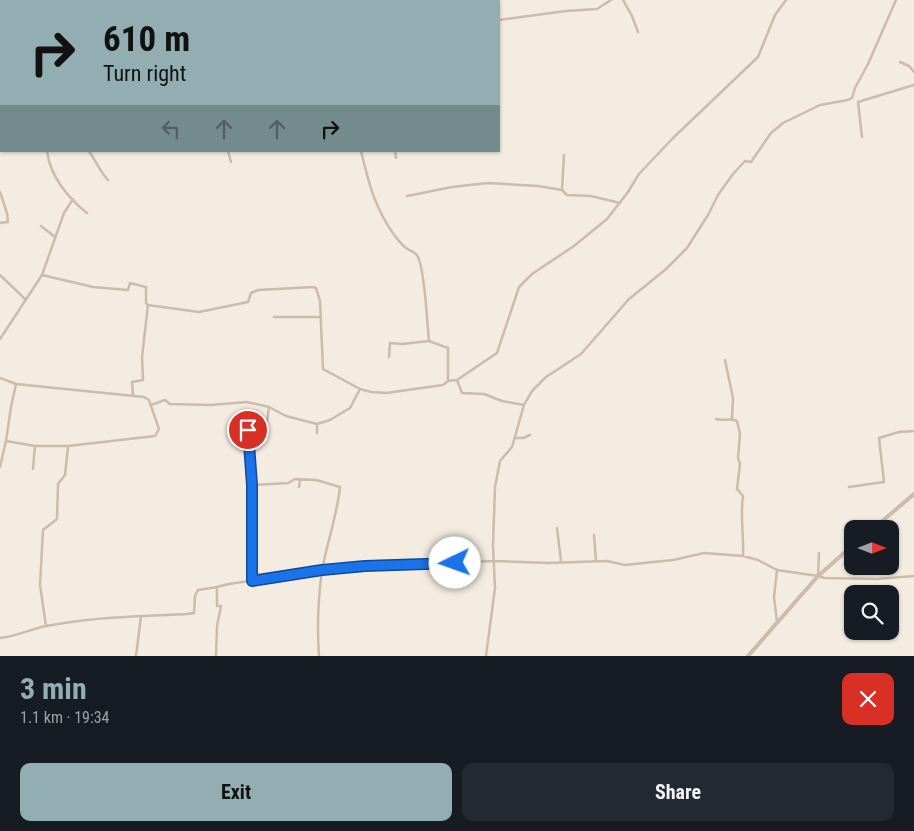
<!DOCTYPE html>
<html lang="en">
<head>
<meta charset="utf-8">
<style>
  :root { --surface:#171b24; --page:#242831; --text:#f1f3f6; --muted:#9ea1a6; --accent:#92aeb2 }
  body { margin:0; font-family:"Roboto Condensed",sans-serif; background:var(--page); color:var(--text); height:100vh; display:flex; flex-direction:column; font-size:19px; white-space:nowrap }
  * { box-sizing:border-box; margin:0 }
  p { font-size:16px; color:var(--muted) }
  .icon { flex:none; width:28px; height:28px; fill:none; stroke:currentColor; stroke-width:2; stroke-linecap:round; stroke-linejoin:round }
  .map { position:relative; height:656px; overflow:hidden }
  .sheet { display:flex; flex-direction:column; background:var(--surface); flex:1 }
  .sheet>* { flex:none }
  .banner { position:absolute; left:0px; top:0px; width:500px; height:152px; box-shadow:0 1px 4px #0004; background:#92aeb2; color:#111; overflow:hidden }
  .needle { width:32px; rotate:90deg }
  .buttons { position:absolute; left:844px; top:520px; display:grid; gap:10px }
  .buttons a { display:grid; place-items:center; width:55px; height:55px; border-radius:10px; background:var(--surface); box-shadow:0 1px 4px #0004; font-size:25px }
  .pin { position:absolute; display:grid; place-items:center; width:42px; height:42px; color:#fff; margin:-21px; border:2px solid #fff; border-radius:50%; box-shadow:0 1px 5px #0007 }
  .me { position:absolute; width:55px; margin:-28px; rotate:267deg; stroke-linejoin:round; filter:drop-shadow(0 0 4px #0008) }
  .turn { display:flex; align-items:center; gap:18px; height:105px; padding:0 20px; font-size:22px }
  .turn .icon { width:65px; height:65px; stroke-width:2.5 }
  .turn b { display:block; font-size:35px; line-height:42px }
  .lanes { display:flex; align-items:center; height:48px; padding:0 20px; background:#0003; justify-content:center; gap:25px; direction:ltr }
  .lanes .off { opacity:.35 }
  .round { display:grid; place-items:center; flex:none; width:52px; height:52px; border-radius:10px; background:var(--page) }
  .headline { display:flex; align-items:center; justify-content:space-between; height:85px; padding:0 20px }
  h1 { font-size:30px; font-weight:700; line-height:38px; color:var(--accent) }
  .primary-button { display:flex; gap:10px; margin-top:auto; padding:10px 20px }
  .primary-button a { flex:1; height:58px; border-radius:10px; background:var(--accent); color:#111; font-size:20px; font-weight:700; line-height:58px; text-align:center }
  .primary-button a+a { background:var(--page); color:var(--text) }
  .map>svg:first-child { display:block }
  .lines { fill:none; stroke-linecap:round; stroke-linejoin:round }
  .minor { stroke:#cdbbac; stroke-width:2.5 }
  .tertiary { stroke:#cdbbac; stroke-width:4 }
  .route-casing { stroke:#114b97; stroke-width:12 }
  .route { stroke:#1a73e8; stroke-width:9 }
</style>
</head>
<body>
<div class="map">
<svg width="914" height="656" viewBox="0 0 914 656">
  <rect width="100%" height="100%" fill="#f4ebe1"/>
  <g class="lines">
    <!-- minor -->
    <path class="minor" d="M324,0v1
      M370,0v1
      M623,0l9,16 6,16
      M51,1v-1
      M141,1l1,-1
      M221,1v-1
      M0,11h1
      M499,20l67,-9 31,-2 14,-9
      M0,47h1
      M900,62l9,4 5,6
      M0,110h1
      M0,118l1,-4
      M862,137l-4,-35 56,-17
      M47,151c3,25 21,47 40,62
      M89,151l14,23 5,6
      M228,151l3,11
      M361,151c8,33 14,58 34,85 3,4 7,9 11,12 4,3 9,3 12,9 7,14 9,65 11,84l19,7v33
      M395,151l1,7
      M562,190l2,-35
      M0,192l7,21 1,9 -8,1
      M407,196l45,-9 36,-4 50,3 24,4 5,5 24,1 29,7
      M41,226l14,11
      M0,275l25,24
      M42,275l51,12 35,3 2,-7 16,4v16l2,2 51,7 49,-10 3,-9 7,-3 55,-3 3,1 4,13 3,68 37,20 11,3 15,1 57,-8 5,-4 9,-1 40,-27 22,-66 13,-13 42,-28 33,-27 21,-27 11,-18 33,-35 86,-82 17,-42 11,-15
      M274,317h47
      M0,339l42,-64 22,-62 9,-14
      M389,357l1,-14 12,1 27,-3
      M725,360l8,38 -1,21
      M0,378l16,6 128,13 5,3 10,29 -4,7 -87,10h-33l-29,-5 -6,26
      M457,380l5,13 22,1 18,7 22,4
      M133,395l-1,-13 11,-2 -1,-23 6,-52
      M151,405l14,-5 5,4 41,1 36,-3 22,5 17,9 31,8 13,-4 20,-12 10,-19
      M716,419c8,2 14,-1 21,2l3,13 -2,24 2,6 -3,25 6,7c-3,20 1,40 0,60
      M317,433v-9
      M515,438h8l7,-3
      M6,441l5,-34 5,-23
      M33,469l2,-23
      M252,485l-3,-33 -1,-34 19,4 2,-15
      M299,487l1,-7
      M849,487l35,-5 -5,-44 20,-6 15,-1
      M557,528l4,33
      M594,535l2,26
      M819,553l-1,23 7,2 52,1 37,-3
      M777,570l-3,27 3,25
      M252,581v-96l36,-2 7,-4 21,1 24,7c-3,29 -13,55 -18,84 -4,28 -5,57 -3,85
      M46,626l-6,-41 3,-55 14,-11 1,-35 7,-9 3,-28
      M0,638c18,-2 35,-11 52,-13 45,-8 89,-9 135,-11l7,-1 1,-17 3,-6 19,-3 12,-3 93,-14 43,-5 129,-4 54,2 59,-2 18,4 48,-5 31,-7 39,3 15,4 19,10 41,6
      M136,656l5,-40
      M216,656l1,-30 4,-20h-4v-19
      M486,656l9,-68 -2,-42 2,-59 5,-26 12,-14 12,-42 8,-14 14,-14 35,-23 48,-55 36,-29 22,-22 21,-33 10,-20 15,-21 12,-13 6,1 20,-29 12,-10 37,-18 28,-5 4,-2 3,-10 13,-24 28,-64"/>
    <!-- tertiary -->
    <path class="tertiary" d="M873,529l41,-35
      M748,656l70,-80 34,-30"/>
  </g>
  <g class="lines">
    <!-- route casing -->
    <g class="route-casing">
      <path id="route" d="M248,430l4,55v96l70,-11 43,-4 90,-3"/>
    </g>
    <!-- route -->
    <use href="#route" class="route"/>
  </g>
</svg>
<div class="buttons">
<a><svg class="needle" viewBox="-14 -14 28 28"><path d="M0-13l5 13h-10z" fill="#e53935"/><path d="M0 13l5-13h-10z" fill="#9ea1a6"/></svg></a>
<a><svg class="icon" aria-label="search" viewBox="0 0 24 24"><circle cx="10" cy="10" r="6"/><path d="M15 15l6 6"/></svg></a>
</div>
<div class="pin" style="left:248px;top:430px;background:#d93025"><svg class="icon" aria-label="arrive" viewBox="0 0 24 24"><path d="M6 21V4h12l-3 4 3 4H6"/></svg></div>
<svg class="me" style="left:455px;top:563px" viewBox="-20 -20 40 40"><circle r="19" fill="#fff"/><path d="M0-13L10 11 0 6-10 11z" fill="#1a73e8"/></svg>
<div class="banner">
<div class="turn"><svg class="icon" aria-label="right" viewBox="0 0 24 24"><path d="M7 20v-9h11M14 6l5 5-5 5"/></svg><div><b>610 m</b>Turn right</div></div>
<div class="lanes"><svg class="icon off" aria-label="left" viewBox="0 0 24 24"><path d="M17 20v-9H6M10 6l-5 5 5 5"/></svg><svg class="icon off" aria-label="ahead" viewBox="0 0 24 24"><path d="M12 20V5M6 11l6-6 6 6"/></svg><svg class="icon off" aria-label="ahead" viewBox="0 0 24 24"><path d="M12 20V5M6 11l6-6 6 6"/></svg><svg class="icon" aria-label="right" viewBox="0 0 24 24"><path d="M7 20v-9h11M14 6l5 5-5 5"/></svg></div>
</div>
</div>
<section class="sheet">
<div class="headline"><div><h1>3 min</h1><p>1.1 km · 19:34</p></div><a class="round" style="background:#d93025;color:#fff"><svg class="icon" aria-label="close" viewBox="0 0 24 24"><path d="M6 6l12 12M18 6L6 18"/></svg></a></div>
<div class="primary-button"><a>Exit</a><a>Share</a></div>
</section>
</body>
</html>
